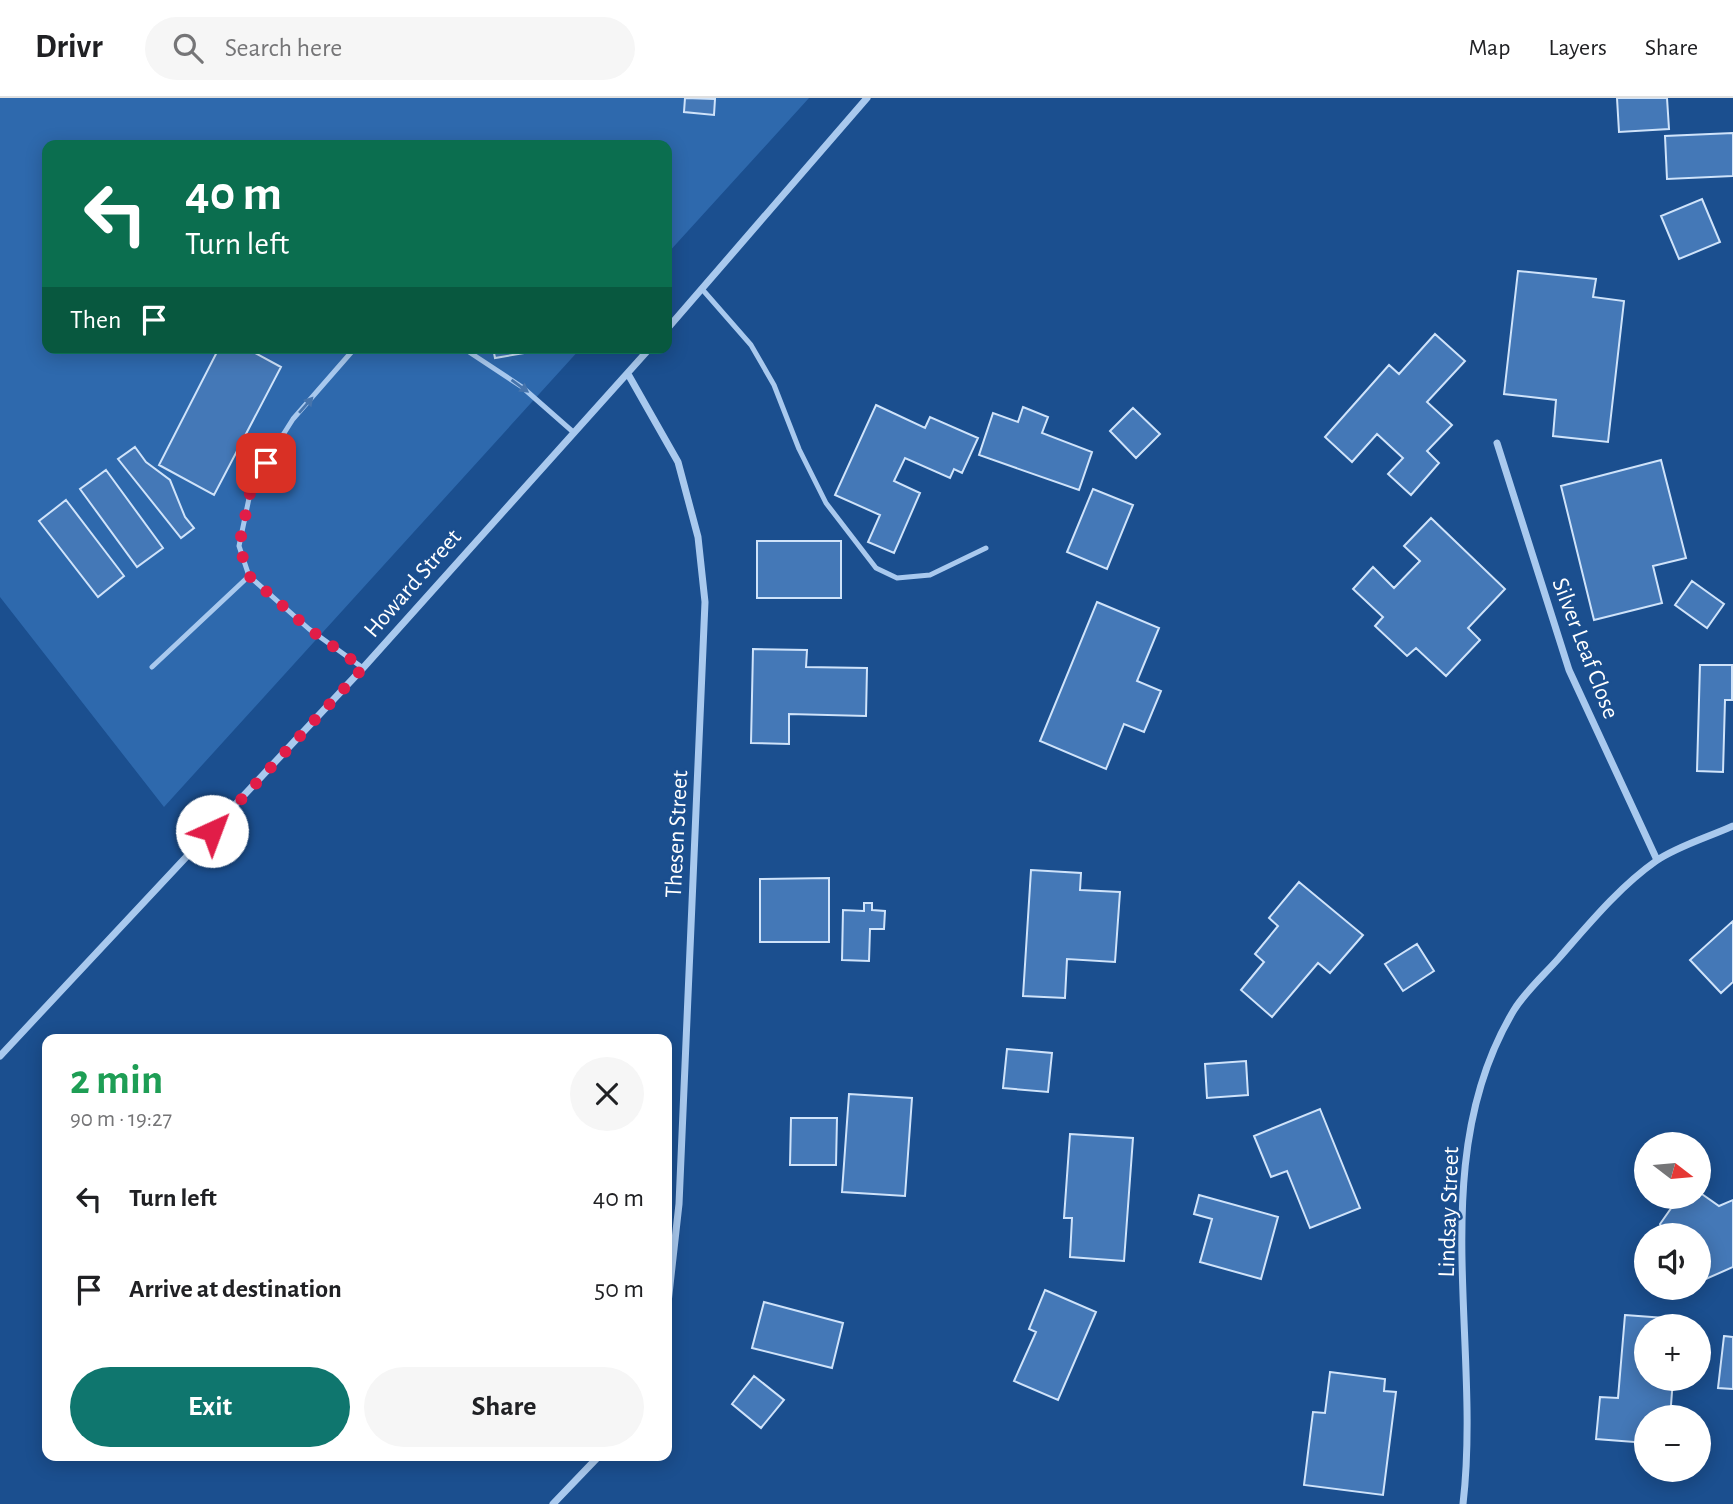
<!DOCTYPE html>
<html lang="en">
<head>
<meta charset="utf-8">
<style>
  :root { --surface:#fff; --page:#f6f6f6; --text:#202124; --muted:#757577; --line:#e0e0e0; --accent:#0f766e }
  body { margin:0; font-family:"Alegreya Sans",sans-serif; background:var(--page); color:var(--text); height:100vh; display:flex; flex-direction:column; font-size:26px; white-space:nowrap }
  * { box-sizing:border-box; margin:0 }
  p { font-size:23px; color:var(--muted) }
  .icon { flex:none; width:38px; height:38px; fill:none; stroke:currentColor; stroke-width:2; stroke-linecap:round; stroke-linejoin:round }
  .map { position:relative; flex:1; overflow:hidden }
  .panel { position:absolute; left:42px; top:936px; width:630px; height:427px; display:flex; flex-direction:column; background:var(--surface); border-radius:14px; box-shadow:0 4px 18px #0003 }
  .panel>* { flex:none }
  .guide { position:absolute; left:42px; top:42px; width:630px; height:214px; border-radius:14px; box-shadow:0 4px 18px #0003; background:#0b6e4f; color:#fff; overflow:hidden }
  .needle { width:46px; rotate:106deg }
  .fabs { position:absolute; left:1634px; top:1034px; display:grid; gap:14px }
  .fabs a { display:grid; place-items:center; width:77px; height:77px; border-radius:50%; background:var(--surface); box-shadow:0 4px 18px #0003; font-size:35px }
  .pin { position:absolute; display:grid; place-items:center; width:60px; height:60px; color:#fff; margin:-30px; border-radius:14px; box-shadow:0 4px 10px #0006 }
  .me { position:absolute; width:77px; margin:-38px; rotate:43deg; stroke-linejoin:round; filter:drop-shadow(0 0 5px #0008) }
  .turn { display:flex; align-items:center; gap:24px; height:147px; padding:0 28px; font-size:32px }
  .turn .icon { width:91px; height:91px; stroke-width:2.5 }
  .turn b { display:block; font-size:49px; line-height:60px }
  .then { display:flex; align-items:center; height:66px; padding:0 28px; background:#0003; gap:14px; font-size:26px }
  .round { display:grid; place-items:center; flex:none; width:74px; height:74px; border-radius:37px; background:var(--page) }
  .headline { display:flex; align-items:center; justify-content:space-between; height:119px; padding:0 28px }
  h1 { font-size:42px; font-weight:700; line-height:52px; color:#1e9e55 }
  .button { display:flex; gap:14px; margin-top:auto; padding:14px 28px }
  .button a { flex:1; height:80px; border-radius:42px; background:var(--accent); color:#fff; font-size:28px; font-weight:700; line-height:80px; text-align:center }
  .button a+a { background:var(--page); color:var(--text) }
  ul { padding:0; list-style:none }
  li { display:flex; align-items:center; gap:21px; height:91px; padding:0 28px }
  li div { flex:1 }
  li b { display:block; font-size:26px }
  li em { font-style:normal }
  header { display:flex; align-items:center; gap:42px; box-sizing:border-box; height:98px; padding:0 35px; background:var(--surface); border-bottom:2px solid var(--line) }
  header strong { font-size:33px }
  nav { display:flex; gap:38px; margin-inline-start:auto; font-size:24px }
  .search { width:490px; height:63px; background:var(--page); display:flex; align-items:center; gap:18px; box-sizing:border-box; padding:0 24px; border-radius:38px; color:var(--muted); font-size:26px }
  .map>svg:first-child { display:block }
  .green { fill:#2e69ad }
  .building { fill:#4478b7; stroke:#cfe3fa; stroke-width:2 }
  .lines { fill:none; stroke-linecap:round; stroke-linejoin:round }
  .service { stroke:#a9c9ee; stroke-width:5 }
  .minor { stroke:#a9c9ee; stroke-width:7 }
  .oneway { fill:#4674ac }
  .route { stroke:#e11d48; stroke-width:12; stroke-dasharray:0 21.6 }
  .labels { text-anchor:middle; stroke-width:5; stroke-linejoin:round; paint-order:stroke }
  .street-label { font-size:24px; fill:#fff; stroke:#1b4f8f }
</style>
</head>
<body>
<header>
<strong>Drivr</strong>
<div class="search"><svg class="icon" aria-label="search" viewBox="0 0 24 24"><circle cx="10" cy="10" r="6"/><path d="M15 15l6 6"/></svg>Search here</div>
<nav><a>Map</a><a>Layers</a><a>Share</a></nav>
</header>
<div class="map">
<svg width="1733" height="1406" viewBox="0 0 1733 1406">
  <rect width="100%" height="100%" fill="#1b4f8f"/>
  <!-- green -->
  <path class="green" d="M0,0h809l-142,156v-109h-620v203h534l-417,459 -164,-210z"/>
  <!-- building -->
  <path class="building" d="M685,0l30,1 -1,16 -30,-3z
    M1617,0h50l2,31 -50,3z
    M1733,35v43l-66,3 -2,-43z
    M1702,101l18,43 -41,17 -18,-43z
    M1518,173l78,8 -3,18 31,4 -16,141 -55,-6 3,-36 -52,-6z
    M1435,236l30,27 -38,41 25,23 -25,26 12,12 -28,32 -23,-21 15,-16 -26,-24 -25,28 -27,-25 64,-72 10,9z
    M219,250h27l35,19 -67,128 -55,-30z
    M493,250h61l-59,10z
    M876,307l49,23 5,-11 48,21 -16,35 -8,-4 -4,9 -45,-20 -11,23 26,12 -26,60 -26,-11 12,-27 -45,-20z
    M1023,309l25,10 -6,16 50,19 -13,38 -100,-35 14,-42 25,9z
    M1133,310l27,26 -24,24 -26,-27z
    M135,349l11,15 24,18 15,37 9,11 -13,10 -63,-79z
    M1661,362l25,98 -33,8 9,37 -68,17 -33,-134z
    M106,372l57,78 -26,19 -57,-78z
    M1093,391l40,16 -26,64 -40,-17z
    M66,402l58,76 -26,21 -59,-76z
    M1431,420l74,71 -37,39 12,12 -34,36 -30,-28 -9,8 -32,-30 8,-9 -30,-28 20,-22 21,21 26,-27 -16,-15z
    M757,443h84v57h-84z
    M1692,483l32,23 -17,24 -32,-23z
    M1097,504l62,26 -22,53 24,10 -17,41 -20,-8 -18,45 -66,-28z
    M753,551l54,1 -1,17 61,1 -1,48 -77,-2v30l-38,-1z
    M1700,567h32v35h-7l-2,72 -26,-1z
    M1031,772l50,3 -1,17 40,2 -5,70 -48,-3 -2,39 -42,-2z
    M829,780v64h-69v-63z
    M1299,784l64,53 -33,38 -12,-10 -46,54 -31,-27 23,-28 -9,-8 23,-28 -9,-8z
    M864,805h8v7l13,1 -1,18h-14l-1,32 -27,-1 1,-50 21,1z
    M1733,823v61l-12,11 -31,-33z
    M1417,846l17,27 -31,20 -18,-27z
    M1007,951l45,4 -4,39 -45,-4z
    M1246,963l2,34 -41,3 -2,-34z
    M849,996l63,4 -7,98 -63,-4z
    M1320,1011l40,99 -50,20 -23,-57 -16,6 -17,-41z
    M791,1020h46l-1,47h-46z
    M1070,1036l63,4 -9,123 -54,-4 2,-39h-8z
    M1699,1094l20,14 14,-6v67l-34,15v-46h-34l-5,-12 19,-27h20z
    M1199,1097l79,22 -17,62 -61,-17 12,-43 -18,-5z
    M1045,1192l51,22 -38,88 -44,-19 22,-49 -7,-3z
    M764,1204l79,21 -11,45 -80,-20z
    M1625,1217l53,4v7h-31v53h26l-3,39h-23v25l-51,-4 4,-42 18,1z
    M1724,1238l9,1v52l-15,-1z
    M1330,1274l55,7 -1,12 12,1 -13,103 -79,-10 9,-73 12,1z
    M754,1278l30,24 -23,28 -29,-24z"/>
  <g class="lines">
    <!-- service -->
    <path class="service" d="M702,191l49,56 23,40 25,64 27,54 50,65 21,10 33,-3 56,-27
      M355,250l-62,71 -41,65 -13,62 10,30 60,53 54,39
      M463,250l59,39 50,44
      M152,569l97,-91"/>
    <!-- minor -->
    <path class="minor" d="M667,231l200,-231
      M628,276l50,88 20,75 7,65 -26,602 -12,108
      M1497,345l72,227 88,190
      M0,958l363,-388 287,-320
      M553,1406l46,-48
      M1463,1406c19,-163 -39,-345 51,-494 11,-18 30,-35 45,-52 29,-33 60,-71 97,-97 22,-15 53,-24 77,-35"/>
  </g>
  <!-- one-way arrows -->
  <defs><path id="oneway-solid" d="M-6-.8H1V-3.2L6.5 0L1 3.2V.8H-6Z" transform="scale(1.75)"/></defs>
  <g class="oneway">
    <use href="#oneway-solid" transform="translate(520 288) rotate(36)"/>
    <use href="#oneway-solid" transform="translate(306 307) rotate(-49)"/>
  </g>
  <g class="lines">
    <!-- route -->
    <path class="route" d="M212,733l151,-163 -54,-39 -60,-53 -10,-30 13,-62 14,-21"/>
  </g>
  <g class="labels">
    <!-- street labels -->
    <g class="street-label">
      <text transform="translate(412 485) rotate(-49)" y="8">Howard Street</text>
      <text transform="translate(1586 550) rotate(69)" y="8">Silver Leaf Close</text>
      <text transform="translate(676 736) rotate(-87)" y="8">Thesen Street</text>
      <text transform="translate(1448 1114) rotate(-88)" y="8">Lindsay Street</text>
    </g>
  </g>
</svg>
<div class="fabs">
<a><svg class="needle" viewBox="-14 -14 28 28"><path d="M0-13l5 13h-10z" fill="#e53935"/><path d="M0 13l5-13h-10z" fill="#757577"/></svg></a>
<a><svg class="icon" aria-label="sound" viewBox="0 0 24 24"><path d="M4 9h4l5-4v14l-5-4H4zM17 9q2 3 0 6"/></svg></a>
<a>+</a>
<a>−</a>
</div>
<div class="pin" style="left:266px;top:365px;background:#d93025"><svg class="icon" aria-label="arrive" viewBox="0 0 24 24"><path d="M6 21V4h12l-3 4 3 4H6"/></svg></div>
<svg class="me" style="left:212px;top:733px" viewBox="-20 -20 40 40"><circle r="19" fill="#fff"/><path d="M0-13L10 11 0 6-10 11z" fill="#e11d48"/></svg>
<div class="guide">
<div class="turn"><svg class="icon" aria-label="left" viewBox="0 0 24 24"><path d="M17 20v-9H6M10 6l-5 5 5 5"/></svg><div><b>40 m</b>Turn left</div></div>
<div class="then">Then<svg class="icon" aria-label="arrive" viewBox="0 0 24 24"><path d="M6 21V4h12l-3 4 3 4H6"/></svg></div>
</div>
<section class="panel">
<div class="headline"><div><h1>2 min</h1><p>90 m · 19:27</p></div><a class="round"><svg class="icon" aria-label="close" viewBox="0 0 24 24"><path d="M6 6l12 12M18 6L6 18"/></svg></a></div>
<ul>
<li><svg class="icon" aria-label="left" viewBox="0 0 24 24"><path d="M17 20v-9H6M10 6l-5 5 5 5"/></svg><div><b>Turn left</b></div><em>40 m</em></li>
<li><svg class="icon" aria-label="arrive" viewBox="0 0 24 24"><path d="M6 21V4h12l-3 4 3 4H6"/></svg><div><b>Arrive at destination</b></div><em>50 m</em></li>
</ul>
<div class="button"><a>Exit</a><a>Share</a></div>
</section>
</div>
</body>
</html>
